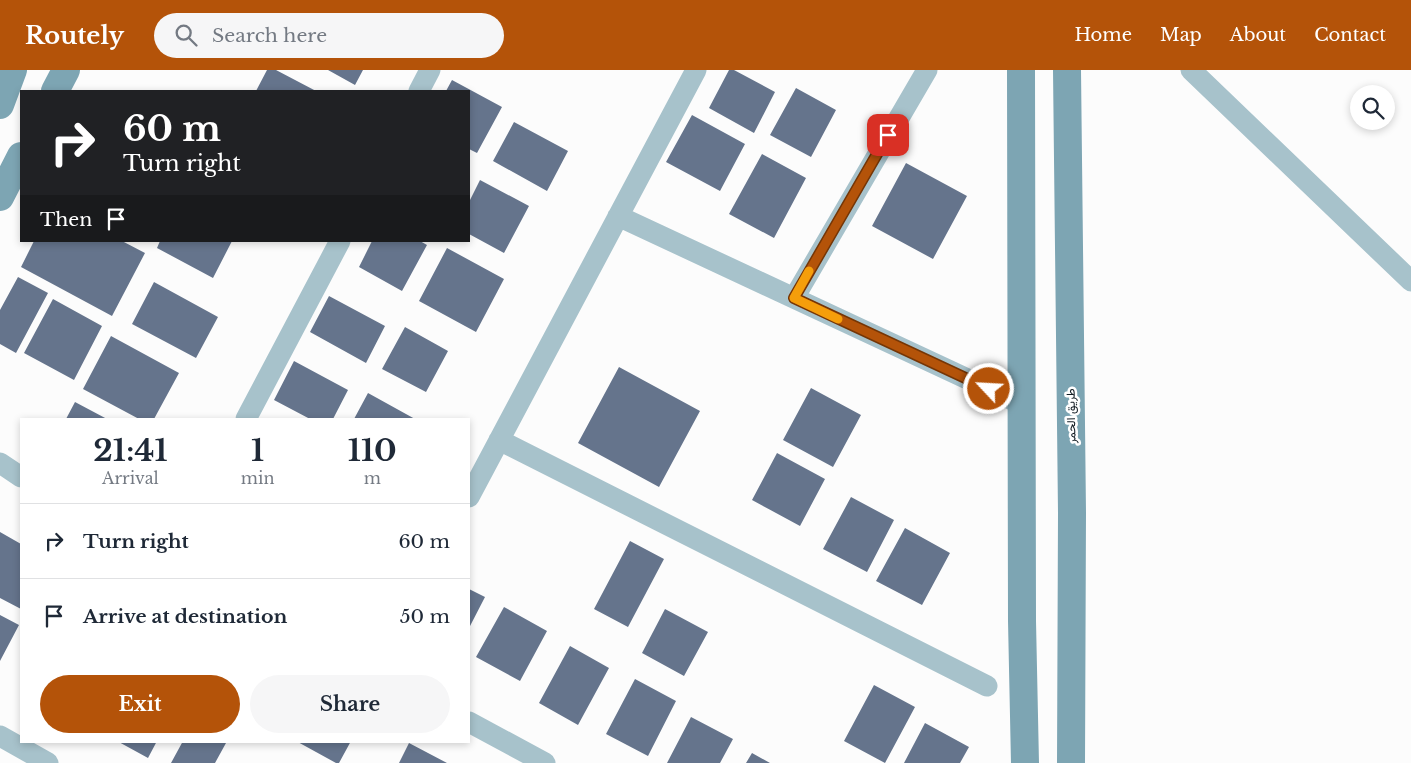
<!DOCTYPE html>
<html lang="en">
<head>
<meta charset="utf-8">
<style>
  :root { --surface:#fff; --page:#f6f6f7; --text:#1f2937; --muted:#747a83; --line:#e0e1e3; --accent:#b45309 }
  body { margin:0; font-family:"Libre Baskerville",Vazirmatn,serif; background:var(--page); color:var(--text); height:100vh; display:flex; flex-direction:column; font-size:19px; white-space:nowrap }
  * { box-sizing:border-box; margin:0 }
  p { font-size:16px; color:var(--muted) }
  .icon { flex:none; width:28px; height:28px; fill:none; stroke:currentColor; stroke-width:2; stroke-linecap:round; stroke-linejoin:round }
  .map { position:relative; flex:1; overflow:hidden }
  .panel { position:absolute; left:20px; top:348px; width:450px; height:325px; display:flex; flex-direction:column; background:var(--surface); border-radius:0px; box-shadow:0 2px 8px #0003 }
  .panel>* { flex:none }
  .guide { position:absolute; left:20px; top:20px; width:450px; height:152px; border-radius:0px; box-shadow:0 2px 8px #0003; background:#202124; color:#fff; overflow:hidden }
  .tools { position:absolute; left:1350px; top:15px; display:grid; gap:10px }
  .tools a { display:grid; place-items:center; width:45px; height:45px; border-radius:50%; background:var(--surface); box-shadow:0 2px 8px #0003; font-size:25px }
  .pin { position:absolute; display:grid; place-items:center; width:42px; height:42px; color:#fff; margin:-21px; border-radius:10px; box-shadow:0 2px 8px #0006 }
  .me { position:absolute; width:55px; margin:-28px; rotate:295deg; stroke-linejoin:round; filter:drop-shadow(0 0 4px #0008) }
  .turn { display:flex; align-items:center; gap:18px; height:105px; padding:0 20px; font-size:22px }
  .turn .icon { width:65px; height:65px; stroke-width:2.5 }
  .turn b { display:block; font-size:35px; line-height:42px }
  .then { display:flex; align-items:center; height:48px; padding:0 20px; background:#0003; gap:10px; font-size:19px }
  .eta { display:flex; justify-content:space-evenly; align-items:center; height:85px; text-align:center }
  .eta b { font-size:30px; font-weight:800; line-height:35px }
  .cta { display:flex; gap:10px; margin-top:auto; padding:10px 20px }
  .cta a { flex:1; height:58px; border-radius:30px; background:var(--accent); color:#fff; font-size:20px; font-weight:800; line-height:58px; text-align:center }
  .cta a+a { background:var(--page); color:var(--text) }
  ul { padding:0; list-style:none }
  li { display:flex; align-items:center; gap:15px; height:75px; padding:0 20px; border-top:1px solid var(--line) }
  li div { flex:1 }
  li b { display:block; font-size:19px }
  li em { font-style:normal }
  header { display:flex; align-items:center; gap:30px; box-sizing:border-box; height:70px; padding:0 25px; background:var(--accent); color:#fff }
  header strong { font-size:24px }
  nav { display:flex; gap:28px; margin-inline-start:auto; font-size:18px }
  .search { width:350px; height:45px; background:var(--page); display:flex; align-items:center; gap:12px; box-sizing:border-box; padding:0 18px; border-radius:28px; color:var(--muted); font-size:19px }
  .map>svg:first-child { display:block }
  .building { fill:#65748c }
  .lines { fill:none; stroke-linecap:round; stroke-linejoin:round }
  .street { stroke:#a7c2cb; stroke-width:21 }
  .secondary { stroke:#7da5b3; stroke-width:28 }
  .route-casing { stroke:#753606; stroke-width:12 }
  .route { stroke:#b45309; stroke-width:9 }
  .slow { stroke:#f59e0b; stroke-width:9 }
  .labels { text-anchor:middle; stroke-width:5; stroke-linejoin:round; paint-order:stroke }
  .street-label { font-size:12px; fill:#111b22; stroke:#fff }
</style>
</head>
<body>
<header>
<strong>Routely</strong>
<div class="search"><svg class="icon" aria-label="search" viewBox="0 0 24 24"><circle cx="10" cy="10" r="6"/><path d="M15 15l6 6"/></svg>Search here</div>
<nav><a>Home</a><a>Map</a><a>About</a><a>Contact</a></nav>
</header>
<div class="map">
<svg width="1411" height="693" viewBox="0 0 1411 693">
  <rect width="100%" height="100%" fill="#fcfcfc"/>
  <!-- building -->
  <path class="building" d="M267,0h9l40,21h-60z
    M328,0h35l-8,15z
    M729,0h5l41,22 -21,41 -45,-25z
    M452,10l50,27 -25,46 -8,-4v-58h-23z
    M796,18l40,22 -25,47 -41,-22z
    M692,45l53,29 -25,47 -54,-29z
    M514,52l54,29 -21,40 -54,-30z
    M762,84l44,24 -32,60 -45,-24z
    M906,93l61,33 -34,63 -61,-33z
    M480,110l49,26 -25,47 -35,-19v-32z
    M34,171h88l23,12 -33,63 -91,-49z
    M160,171h72l-19,37 -56,-30z
    M372,171h48l7,4 -25,46 -43,-24z
    M447,178l57,31 -28,53 -57,-31z
    M18,207l30,16 -32,60 -16,-9v-34z
    M154,212l64,35 -22,41 -64,-34z
    M329,226l56,30 -19,37 -56,-31z
    M53,229l49,27 -28,54 -50,-27z
    M405,257l43,24 -22,41 -44,-23z
    M111,266l68,37 -25,46h-15l-56,-30z
    M294,291l54,29 -15,29h-23l-36,-19z
    M619,297l81,44 -41,76 -81,-44z
    M811,318l50,27 -28,52 -50,-27z
    M368,323l47,26h-61z
    M75,332l32,17h-41z
    M777,383l48,26 -25,47 -48,-26z
    M851,427l43,23 -27,52 -44,-23z
    M905,458l45,25 -28,52 -46,-24z
    M0,462l21,12v65l-21,-11z
    M630,471l34,18 -36,68 -34,-18z
    M469,519l16,8 -16,31z
    M504,537l43,24 -27,50 -44,-24z
    M665,539l43,23 -24,44 -42,-23z
    M0,545l19,10 -19,36z
    M570,576l39,22 -31,57 -39,-22z
    M635,609l41,22 -28,55 -42,-22z
    M874,615l41,22 -30,56 -41,-22z
    M691,647l42,22 -13,24h-53z
    M925,653l44,24 -9,16h-56z
    M117,671h40l-9,17z
    M183,671h39l4,2 -11,20h-44z
    M296,671h55l-12,22h-3z
    M409,673l38,20h-48z
    M752,683l18,10h-24z"/>
  <g class="lines">
    <!-- street -->
    <path class="street" d="M1191,0l220,211
      M419,21l11,-21
      M618,146l403,188
      M794,228l133,-228
      M246,349l94,-178
      M499,370l488,246
      M0,393l21,14
      M469,427l227,-427
      M469,652l76,41
      M0,666l48,27"/>
    <!-- secondary -->
    <path class="secondary" d="M1021,0l1,551 3,142
      M1067,0l5,443 -1,250
      M55,21l11,-21
      M0,35l13,-35
      M0,127l21,-41"/>
  </g>
  <g class="lines">
    <!-- route casing -->
    <g class="route-casing">
      <path id="route" d="M888,65l-94,163 195,91"/>
    </g>
    <!-- route -->
    <use href="#route" class="route"/>
    <!-- slow -->
    <path class="slow" d="M809,201l-15,27 44,21"/>
  </g>
  <g class="labels">
    <!-- street labels -->
    <g class="street-label">
      <text transform="translate(1071 346) rotate(-91)" y="4">طريق الحمر</text>
    </g>
  </g>
</svg>
<div class="tools">
<a><svg class="icon" aria-label="search" viewBox="0 0 24 24"><circle cx="10" cy="10" r="6"/><path d="M15 15l6 6"/></svg></a>
</div>
<div class="pin" style="left:888px;top:65px;background:#d93025"><svg class="icon" aria-label="arrive" viewBox="0 0 24 24"><path d="M6 21V4h12l-3 4 3 4H6"/></svg></div>
<svg class="me" style="left:989px;top:319px" viewBox="-20 -20 40 40"><circle r="17" fill="#b45309" stroke="#fff" stroke-width="3"/><path d="M0-11L8 9 0 5-8 9z" fill="#fff"/></svg>
<div class="guide">
<div class="turn"><svg class="icon" aria-label="right" viewBox="0 0 24 24"><path d="M7 20v-9h11M14 6l5 5-5 5"/></svg><div><b>60 m</b>Turn right</div></div>
<div class="then">Then<svg class="icon" aria-label="arrive" viewBox="0 0 24 24"><path d="M6 21V4h12l-3 4 3 4H6"/></svg></div>
</div>
<section class="panel">
<div class="eta">
<div><b>21:41</b><p>Arrival</p></div>
<div><b>1</b><p>min</p></div>
<div><b>110</b><p>m</p></div>
</div>
<ul>
<li><svg class="icon" aria-label="right" viewBox="0 0 24 24"><path d="M7 20v-9h11M14 6l5 5-5 5"/></svg><div><b>Turn right</b></div><em>60 m</em></li>
<li><svg class="icon" aria-label="arrive" viewBox="0 0 24 24"><path d="M6 21V4h12l-3 4 3 4H6"/></svg><div><b>Arrive at destination</b></div><em>50 m</em></li>
</ul>
<div class="cta"><a>Exit</a><a>Share</a></div>
</section>
</div>
</body>
</html>
